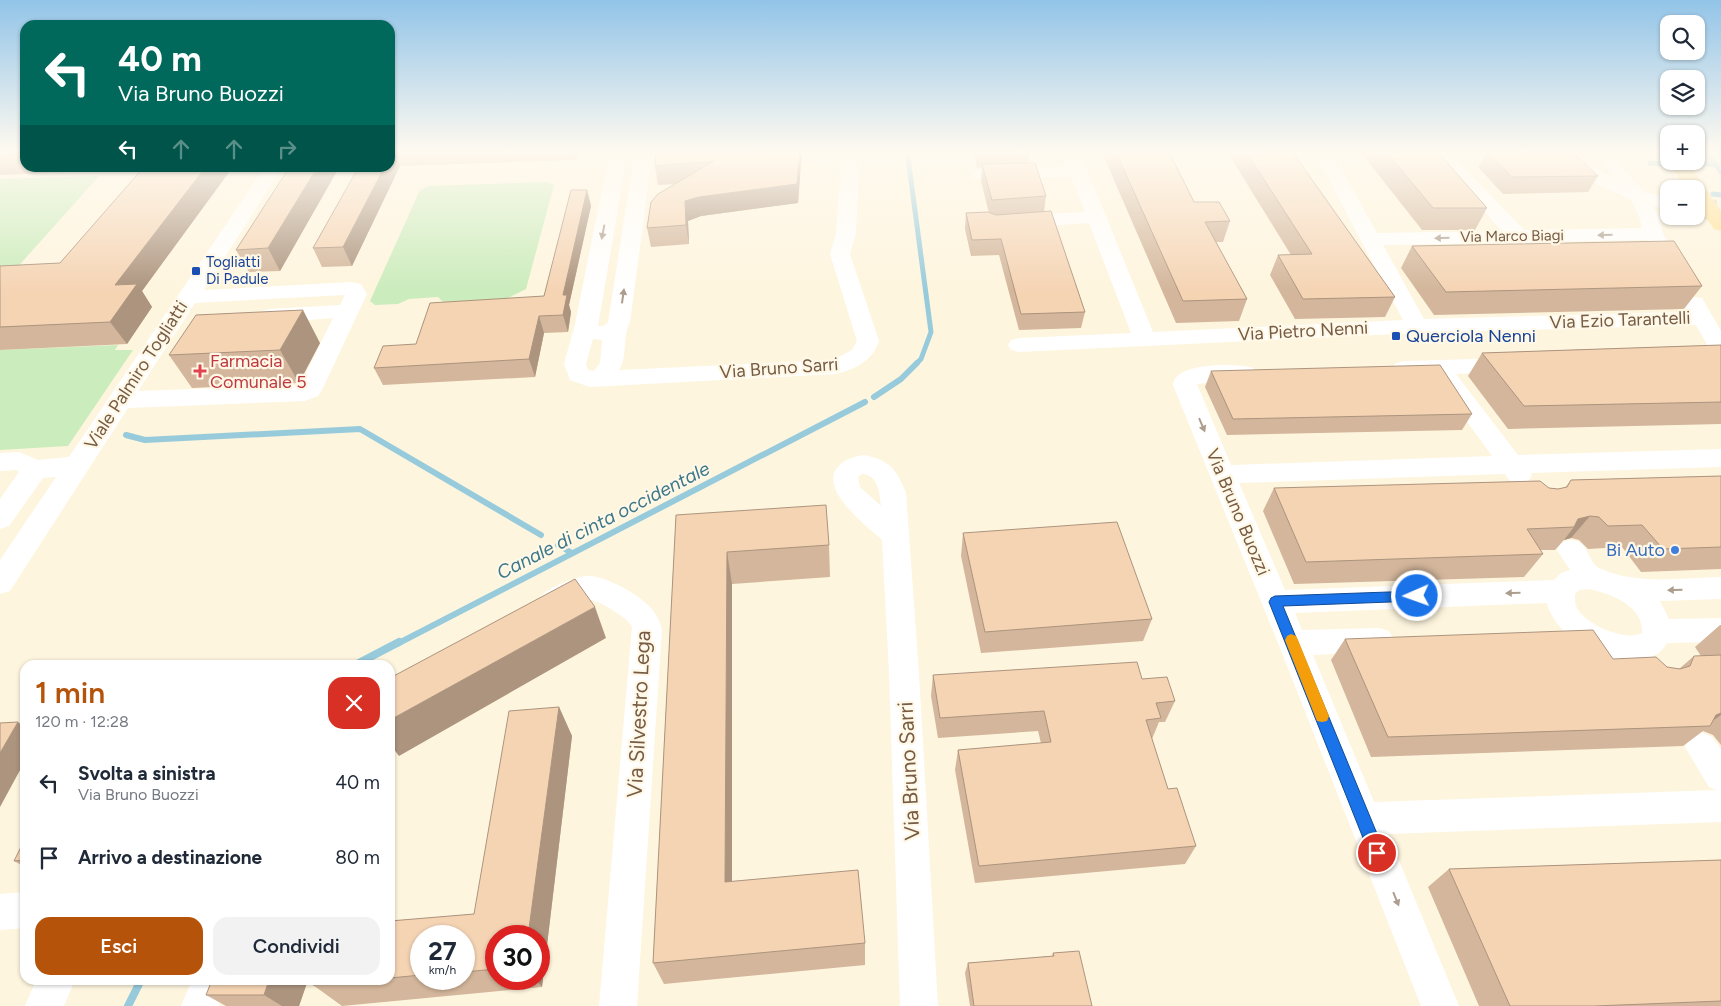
<!DOCTYPE html>
<html lang="it">
<head>
<meta charset="utf-8">
<style>
  :root { --surface:#fff; --page:#f2f2f3; --text:#1f2937; --muted:#747a83; --accent:#b45309 }
  body { margin:0; font-family:Figtree,sans-serif; background:var(--page); color:var(--text); height:100vh; display:flex; flex-direction:column; font-size:19px; white-space:nowrap }
  * { box-sizing:border-box; margin:0 }
  p { font-size:16px; color:var(--muted) }
  .icon { flex:none; width:28px; height:28px; fill:none; stroke:currentColor; stroke-width:2; stroke-linecap:round; stroke-linejoin:round }
  .map { position:relative; flex:1; overflow:hidden }
  .drawer { position:absolute; left:20px; top:660px; width:375px; height:325px; display:flex; flex-direction:column; background:var(--surface); border-radius:15px; box-shadow:0 1px 4px #0004 }
  .drawer>* { flex:none }
  .hud { position:absolute; left:20px; top:20px; width:375px; height:152px; border-radius:15px; box-shadow:0 1px 4px #0004; background:#00695c; color:#fff; overflow:hidden }
  .fabs { position:absolute; left:1660px; top:15px; display:grid; gap:10px }
  .fabs a { display:grid; place-items:center; width:45px; height:45px; border-radius:10px; background:var(--surface); box-shadow:0 1px 4px #0004; font-size:25px }
  .speed { position:absolute; left:410px; top:925px; display:flex; gap:10px; font-size:25px; font-weight:700; text-align:center }
  .speed>* { display:grid; place-content:center; width:65px; height:65px; border-radius:50%; background:var(--surface); box-shadow:0 1px 4px #0004; line-height:1 }
  .speed small { font-size:12px; font-weight:400 }
  .speed .limit { border:8px solid #d22; background:#fff; color:#111 }
  .pin { position:absolute; display:grid; place-items:center; width:42px; height:42px; color:#fff; margin:-21px; border:2px solid #fff; border-radius:50%; box-shadow:0 1px 5px #0007 }
  .me { position:absolute; width:55px; margin:-28px; rotate:268deg; stroke-linejoin:round; filter:drop-shadow(0 0 4px #0008) }
  .turn { display:flex; align-items:center; gap:18px; height:105px; padding:0 15px; font-size:22px }
  .turn .icon { width:65px; height:65px; stroke-width:2.5 }
  .turn b { display:block; font-size:35px; line-height:42px }
  .lanes { display:flex; align-items:center; height:48px; padding:0 15px; background:#0003; justify-content:center; gap:25px; direction:ltr }
  .lanes .off { opacity:.35 }
  .round { display:grid; place-items:center; flex:none; width:52px; height:52px; border-radius:15px; background:var(--page) }
  .head { display:flex; align-items:center; justify-content:space-between; height:85px; padding:0 15px }
  h1 { font-size:30px; font-weight:600; line-height:38px; color:var(--accent) }
  .cta { display:flex; gap:10px; margin-top:auto; padding:10px 15px }
  .cta a { flex:1; height:58px; border-radius:15px; background:var(--accent); color:#fff; font-size:20px; font-weight:600; line-height:58px; text-align:center }
  .cta a+a { background:var(--page); color:var(--text) }
  ul { padding:0; list-style:none }
  li { display:flex; align-items:center; gap:15px; height:75px; padding:0 15px }
  li div { flex:1 }
  li b { display:block; font-size:19px }
  li em { font-style:normal }
  .map>svg:first-child { display:block }
  .green { fill:#cbecbc }
  .lines { fill:none; stroke-linecap:round; stroke-linejoin:round }
  .stream-far2 { stroke:#97cbdb; stroke-width:5 }
  .stream-far1 { stroke:#97cbdb; stroke-width:6 }
  .stream { stroke:#97cbdb; stroke-width:8 }
  .minor-tunnel { stroke:#dcceb8; stroke-width:20; stroke-dasharray:20 10; stroke-linecap:butt }
  .minor { fill:#fff; fill-rule:evenodd }
  .major { fill:#ffe194; fill-rule:evenodd }
  .wall { fill:#d3b69b; fill-rule:evenodd }
  .shaded-wall { fill:#ac947e }
  .building { fill:#f5d4b4; stroke:#ac947e }
  .oneway { fill:#ad9d8f }
  .route { fill:#1a73e8; stroke:#114b97 }
  .slow { fill:#f59e0b }
  .transit-dot { fill:#1a4fb4; stroke:#fff8e6; stroke-width:2 }
  .health-dot { fill:#e0444e; stroke:#fff8e6; stroke-width:2 }
  .shop-dot { fill:#3f7fe0; stroke:#fff8e6; stroke-width:2 }
  .labels { text-anchor:middle; stroke-width:4.5; stroke-linejoin:round; paint-order:stroke }
  .far-street-label { font-size:15px; fill:#765b45; stroke:#fff8e6 }
  .far-transit-label { font-size:15px; fill:#164399; stroke:#fff8e6; text-anchor:start }
  .street-label { font-size:18px; fill:#765b45; stroke:#fff8e6 }
  .transit-label { font-size:18px; fill:#164399; stroke:#fff8e6; text-anchor:start }
  .health-label { font-size:18px; fill:#be3a42; stroke:#fff8e6; text-anchor:start }
  .shop-label { font-size:18px; fill:#366cbe; stroke:#fff8e6; text-anchor:end }
  .water-label { font-size:19px; font-style:italic; fill:#3c778b; stroke:#fff8e6 }
  .near-street-label { font-size:21px; fill:#765b45; stroke:#fff8e6 }
</style>
</head>
<body>
<div class="map">
<svg width="1721" height="1006" viewBox="0 0 1721 1006">
  <rect width="100%" height="100%" fill="#fef5de"/>
  <!-- green -->
  <path class="green" d="M99,176l-85,95 -14,1v-93z
    M547,182l7,3 -28,104 -20,10 -63,3 -5,-5 -29,2 -11,5 -23,1 -5,-4 50,-111 9,-4z
    M118,345l-3,5h18l-65,96 -68,4v-100z"/>
  <g class="lines">
    <!-- stream-far2 -->
    <path class="stream-far2" d="M907,150l24,182 -10,27 -6,6
      M1705,150l16,22
      M1690,162l26,3
      M1650,163l16,1
      M1713,194l8,1"/>
    <!-- stream-far1 -->
    <path class="stream-far1" d="M874,397l27,-18 16,-16
      M126,435l19,5 215,-11 181,106
      M558,545l14,8
      M397,644l468,-242"/>
    <!-- stream -->
    <path class="stream" d="M355,665l44,-23
      M128,1006l13,-26"/>
    <!-- minor-tunnel -->
    <path class="minor-tunnel" d="M1696,208l25,3"/>
    <!-- minor -->
    <path class="minor" d="M610,150h18l-30,176h5l5,-4 27,-172h18l-23,172c-8,15 -2,34 -11,48l214,-10 19,-10 5,-9 -27,-87 6,-21 6,-83h18l-4,83 -6,21 29,87c-7,20 -23,28 -43,33l-246,13 -20,-7 -6,-16 11,-40zM593,339l9,1 -2,23 -6,8 -6,-1 -2,-6z
      M1061,150h18l74,182 250,-12 -90,-170h18l46,83 125,-2 -74,-81h19l77,80 118,-2 -3,-12 -8,-16 -34,-16 -37,-21 -3,-4 3,-4 6,-1 6,1 41,23 -20,-28h18l12,18 22,24 24,6v12l-16,-4 6,10 4,18 9,14 -3,4 -7,2 -7,-2 -8,-12 -264,5 41,74 264,-7 -5,-9 3,-5 8,-1 8,1 19,33v26l-8,-2 -17,-30 -279,8 -398,19 -8,-2 -3,-5 3,-5 8,-2 112,-5 -42,-110 -72,5 -7,-2 -3,-4 3,-4 7,-2 68,-4 -14,-35 -91,2 -6,-1 -3,-4 3,-4 6,-1 87,-3z
      M264,168h18l-78,122 147,-8 10,2 6,10 -45,96 -4,6 -13,5 -177,7 -118,183 -10,3v-34l56,-83 -13,1 -34,48 -9,3v-30l19,-27 -3,-2 -16,1v-18l19,-1 19,8 31,-3zM345,295l-5,10 -71,4 -8,2 -3,5 3,5 8,2 64,-5 -33,67 -162,6 57,-88z
      M1510,358l8,2 3,5 -3,5 -8,2 -54,2 62,81 203,-6v18l-190,6 1,2 -4,7c-11,3 -17,2 -23,-8l-266,9 46,107 269,-10 7,-7 9,-3 -13,-20 4,-8c31,-9 23,20 40,27 37,16 80,9 120,8v22l-61,2 9,18 52,-1v24l-54,1c-24,43 -112,1 -120,-40l-252,10 7,17 77,-2 10,3 5,9 -5,9 -10,3 -66,3 61,147 343,-12 -8,-3 -24,-40 5,-10 11,-5 11,5 9,12v73l-333,12 71,172h-38l-143,-363 -105,-258c1,-23 64,-22 80,-17l4,5 -4,5 -56,6 34,81 261,-9 -59,-81h-29l-8,-2 -3,-5 3,-5 8,-2zM1590,589c21,5 54,17 52,44 -17,9 -59,-9 -66,-27 -1,-4 -1,-9 -1,-12l4,-4z
      M864,455c26,5 33,15 42,38l13,180 19,333h-38l-11,-333 -7,-133c-15,-14 -58,-46 -47,-69 6,-11 17,-14 29,-16zM862,474c16,0 18,20 19,32l-21,-19 -2,-10z
      M584,576c19,-2 54,18 67,32 5,5 9,14 11,21l-25,377h-38l33,-379c-4,-8 -14,-13 -21,-18 -31,-20 -32,-3 -62,7l-10,-4 -4,-8c8,-16 32,-23 49,-28z
      M25,892v36l-25,2v-36z
      M36,980h39l-11,26h-39z
      M192,980h38l-11,26h-38z"/>
    <!-- major -->
    <path class="major" d="M1669,159v2h18l34,50v20l-7,-2 -18,-25v-15h-10l-18,-28z"/>
  </g>
  <!-- wall -->
  <path class="wall" d="M0,150h25v18h207l-90,123 10,16 -25,37 -127,6v-84l60,-3 82,-94 -142,6z
    M390,150h188l-2,10 -176,6 -48,100 -30,1 -9,-19z
    M802,150l-4,53 -97,13 -13,5 1,23 -38,3 -4,-19 29,-44 -18,1 -3,-19z
    M973,150h57l-2,13 18,33 -2,16 41,100 -4,16 -62,2 -20,-75 -28,1 -6,-27 1,-16h23l-8,-32 1,-14 -5,1z
    M1101,150h67l26,52 36,19 -7,21h-7l31,57 -8,22 -63,2z
    M1226,150h65l104,147 -10,20 -90,2 -25,-44 8,-20h13z
    M1359,150h77l51,58 -12,22h-53z
    M1487,151l111,25 -10,16 -85,2 -25,-27z
    M337,171l-57,100 -31,1 -13,-22z
    M587,190l4,16 -22,99 2,7 -3,20 -24,1 -9,44 -152,8 -9,-17 170,-72z
    M1412,246l290,40 -18,23 -250,6 -33,-47z
    M320,343l-21,40 -107,5 -23,-33z
    M1721,345v79l-213,5 -40,-53 14,-23z
    M1211,371l261,43 -10,16 -235,5 -22,-48z
    M1721,476v93l-80,3 -19,-25 -34,2 -9,-9 -8,-2 -7,2 -9,10h-15l3,4 -19,23 -230,7 -31,-73 11,-23h275l9,1 7,-1 6,-8z
    M676,515l153,30 1,32 -98,7v297l133,62v22l-201,19 -11,-21z
    M963,533l189,86 -9,22 -162,12 -20,-97z
    M1720,625h1v120l-8,-10 -10,-4 -20,15 -312,11 -40,-97 14,-21 268,20 66,10 15,-13h7l-6,-9z
    M933,675l209,4 33,22 -10,21h-6l-7,17 16,50 28,57 -11,18 -210,19 -20,-113 3,-20 83,-7 -3,-12 -100,7 -7,-42z
    M559,707l13,29 -30,251 -200,19 -29,-21 2,-5h75v-59l84,-7zM421,936h43v43h-43zM496,936l43,43h-43z
    M25,839v28l-11,-6z
    M1721,860v146h-242l-51,-119 21,-18z
    M1053,953l39,53h-122l-5,-33 3,-10 84,-7z
    M308,980l-9,26h-73l-20,-11z"/>
  <!-- shaded-wall -->
  <path class="shaded-wall" d="M393,150h1l6,16 -48,100 -9,-19 41,-79h6v-13z
    M573,150h5l-2,10z
    M800,150h2l-4,53 -97,13 -13,5 1,23 -3,-19 -1,-24z
    M205,168h27l-90,123 10,16 -25,37 -17,-22 5,-37z
    M317,168h18l2,3 -57,100 -12,-23z
    M587,190l4,16 -22,99 2,7 -3,20 -5,-17v-20z
    M303,310l17,33 -21,40 -19,-33z
    M539,316l5,17 -9,44 -6,-18z
    M1590,516l-19,22 -7,2 10,-13 4,-8z
    M727,552l5,32v322l-7,-24z
    M595,607l11,31 -207,118 -9,-12v-24z
    M559,707l13,29 -30,251 -7,-8h4v-43h-11z
    M1721,713v2l-16,11 11,-11z
    M18,722l7,6v33l-25,46v-54z
    M269,980h39l-9,26h-17l-18,-11z"/>
  <!-- building -->
  <path class="building" d="M0,150h25v2l-25,1z
    M656,150h144l-3,34 -98,13 -14,4 1,24 -39,3 4,-26 7,-8 56,-33 -59,5z
    M978,150h52l-52,2z
    M1115,150h53l26,52h25l11,19 -25,1 42,77 -64,2z
    M1245,150h46l104,147 -92,2 -25,-44 34,-1z
    M1385,150h51l51,58h-54z
    M1570,150l28,26 -86,1 -25,-26z
    M1035,163l11,33 -54,4 -10,-36z
    M143,168h62l-90,117 22,-1 -27,38 -110,5v-61l60,-3z
    M289,168h28l-49,80 -32,2z
    M358,168h26l-41,79 -30,1z
    M571,190h16l-24,105h4l-4,20 -24,1 -10,43 -155,9 9,-22 33,-2 14,-41 114,-7z
    M1051,211l34,101 -64,2 -20,-75 -29,1 -6,-27 22,-1 8,3z
    M1674,241l28,45 -256,6 -34,-46z
    M303,310l-23,40 -111,5 27,-40z
    M1721,345v57l-197,4 -42,-53z
    M1440,365l32,49 -239,5 -22,-48z
    M1721,476v71l-58,2 -21,-24 -34,1 -9,-9 -9,-1 -12,3 -4,8 -47,2 16,25 -237,8 -32,-74 266,-7 9,7 9,1 9,-2 4,-7z
    M826,505l3,40 -102,7 -2,330 133,-12 7,73 -212,20 23,-448z
    M1117,522l35,97 -167,13 -22,-99z
    M575,579l20,28 -205,113v-42z
    M1593,630l20,29 43,-2 11,10 13,2 10,-3 4,-10 27,-1v58l-5,2 -6,11 -322,11 -43,-98z
    M1137,662l5,17 25,-2 8,24 -19,2 5,15 -15,2 22,69 9,-1 19,58 -217,20 -21,-116 93,-8 -7,-31 -104,7 -7,-43z
    M559,707l-31,229h-32v33l-32,3v-36h-43v39l-31,3v-57l84,-7 35,-203z
    M18,722l-18,31v-30z
    M25,839v21l-11,1z
    M1721,860v141l-127,5h-84l-61,-137z
    M1079,951l13,55h-118l-6,-43 86,-7 -1,-3z
    M212,980h57l-5,15h-58z
    M315,980h57l-59,5z"/>
  <!-- one-way arrows -->
  <defs><path id="oneway-solid" d="M-6-.8H1V-3.2L6.5 0L1 3.2V.8H-6Z" transform="scale(1.25)"/></defs>
  <g class="oneway">
    <use href="#oneway-solid" transform="translate(603 232) rotate(101)"/>
    <use href="#oneway-solid" transform="translate(1605 235) rotate(179)"/>
    <use href="#oneway-solid" transform="translate(1442 238) rotate(179)"/>
    <use href="#oneway-solid" transform="translate(623 296) rotate(-82)"/>
    <use href="#oneway-solid" transform="translate(1202 425) rotate(67)"/>
    <use href="#oneway-solid" transform="translate(1675 590) rotate(178)"/>
    <use href="#oneway-solid" transform="translate(1513 593) rotate(178)"/>
    <use href="#oneway-solid" transform="translate(1396 899) rotate(68)"/>
  </g>
  <!-- sky -->
  <linearGradient id="sky" x2="0" y2="1"><stop stop-color="#92c4e8"/><stop offset="0.52" stop-color="#fffaf0"/><stop offset="1" stop-color="#fffaf0" stop-opacity="0"/></linearGradient>
  <rect width="1721" height="291" fill="url(#sky)"/>
  <!-- route -->
  <path class="route" d="M1417,591l4,2 2,3 -2,4 -4,1 -134,5 102,247 -3,6 -5,2 -5,-2 -3,-6 -100,-251 2,-4 4,-2z"/>
  <!-- slow -->
  <path class="slow" d="M1291,634l5,2 2,4 31,76 -2,5 -5,1 -5,-1 -2,-5 -30,-76 2,-4z"/>
  <!-- markers -->
  <g class="transit-dot">
    <rect x="191" y="266" width="10" height="10" rx="2.5"/>
    <rect x="1391" y="331" width="10" height="10" rx="2.5"/>
  </g>
  <path class="health-dot" d="M197.5 363.5h5v5h5v5h-5v5h-5v-5h-5v-5h5z"/>
  <circle class="shop-dot" cx="1675" cy="550" r="5"/>
  <g class="labels">
    <!-- far-street labels -->
    <g class="far-street-label">
      <text transform="translate(1512 236) rotate(-1)" y="5">Via Marco Biagi</text>
    </g>
    <!-- far-transit labels -->
    <g class="far-transit-label">
      <text x="206" y="267">Togliatti<tspan x="206" dy="17">Di Padule</tspan></text>
    </g>
    <!-- street labels -->
    <g class="street-label">
      <text transform="translate(1620 320) rotate(-2)" y="6">Via Ezio Tarantelli</text>
      <text transform="translate(1303 331) rotate(-3)" y="6">Via Pietro Nenni</text>
      <text transform="translate(779 368) rotate(-4)" y="6">Via Bruno Sarri</text>
      <text transform="translate(136 375) rotate(-57)" y="6">Viale Palmiro Togliatti</text>
      <text transform="translate(1238 512) rotate(67)" y="6">Via Bruno Buozzi</text>
    </g>
    <!-- transit labels -->
    <g class="transit-label">
      <text x="1406" y="342">Querciola Nenni</text>
    </g>
    <!-- health labels -->
    <g class="health-label">
      <text x="210" y="367">Farmacia<tspan x="210" dy="21">Comunale 5</tspan></text>
    </g>
    <!-- shop labels -->
    <g class="shop-label">
      <text x="1665" y="556">Bi Auto</text>
    </g>
    <!-- water labels -->
    <g class="water-label">
      <text transform="translate(603 520) rotate(-27)" y="7">Canale di cinta occidentale</text>
    </g>
    <!-- near-street labels -->
    <g class="near-street-label">
      <text transform="translate(639 714) rotate(-87)" y="7">Via Silvestro Lega</text>
      <text transform="translate(909 771) rotate(-93)" y="7">Via Bruno Sarri</text>
    </g>
  </g>
</svg>
<div class="fabs">
<a><svg class="icon" aria-label="search" viewBox="0 0 24 24"><circle cx="10" cy="10" r="6"/><path d="M15 15l6 6"/></svg></a>
<a><svg class="icon" aria-label="layers" viewBox="0 0 24 24"><path d="M12 4l9 5-9 5-9-5zM3 14l9 5 9-5"/></svg></a>
<a>+</a>
<a>−</a>
</div>
<div class="speed"><div>27<small>km/h</small></div><div class="limit">30</div></div>
<div class="pin" style="left:1377px;top:853px;background:#d93025"><svg class="icon" aria-label="arrive" viewBox="0 0 24 24"><path d="M6 21V4h12l-3 4 3 4H6"/></svg></div>
<svg class="me" style="left:1417px;top:596px" viewBox="-20 -20 40 40"><circle r="17" fill="#1a73e8" stroke="#fff" stroke-width="3"/><path d="M0-11L8 9 0 5-8 9z" fill="#fff"/></svg>
<div class="hud">
<div class="turn"><svg class="icon" aria-label="left" viewBox="0 0 24 24"><path d="M17 20v-9H6M10 6l-5 5 5 5"/></svg><div><b>40 m</b>Via Bruno Buozzi</div></div>
<div class="lanes"><svg class="icon" aria-label="left" viewBox="0 0 24 24"><path d="M17 20v-9H6M10 6l-5 5 5 5"/></svg><svg class="icon off" aria-label="ahead" viewBox="0 0 24 24"><path d="M12 20V5M6 11l6-6 6 6"/></svg><svg class="icon off" aria-label="ahead" viewBox="0 0 24 24"><path d="M12 20V5M6 11l6-6 6 6"/></svg><svg class="icon off" aria-label="right" viewBox="0 0 24 24"><path d="M7 20v-9h11M14 6l5 5-5 5"/></svg></div>
</div>
<section class="drawer">
<div class="head"><div><h1>1 min</h1><p>120 m · 12:28</p></div><a class="round" style="background:#d93025;color:#fff"><svg class="icon" aria-label="close" viewBox="0 0 24 24"><path d="M6 6l12 12M18 6L6 18"/></svg></a></div>
<ul>
<li><svg class="icon" aria-label="left" viewBox="0 0 24 24"><path d="M17 20v-9H6M10 6l-5 5 5 5"/></svg><div><b>Svolta a sinistra</b><p>Via Bruno Buozzi</p></div><em>40 m</em></li>
<li><svg class="icon" aria-label="arrive" viewBox="0 0 24 24"><path d="M6 21V4h12l-3 4 3 4H6"/></svg><div><b>Arrivo a destinazione</b></div><em>80 m</em></li>
</ul>
<div class="cta"><a>Esci</a><a>Condividi</a></div>
</section>
</div>
</body>
</html>
